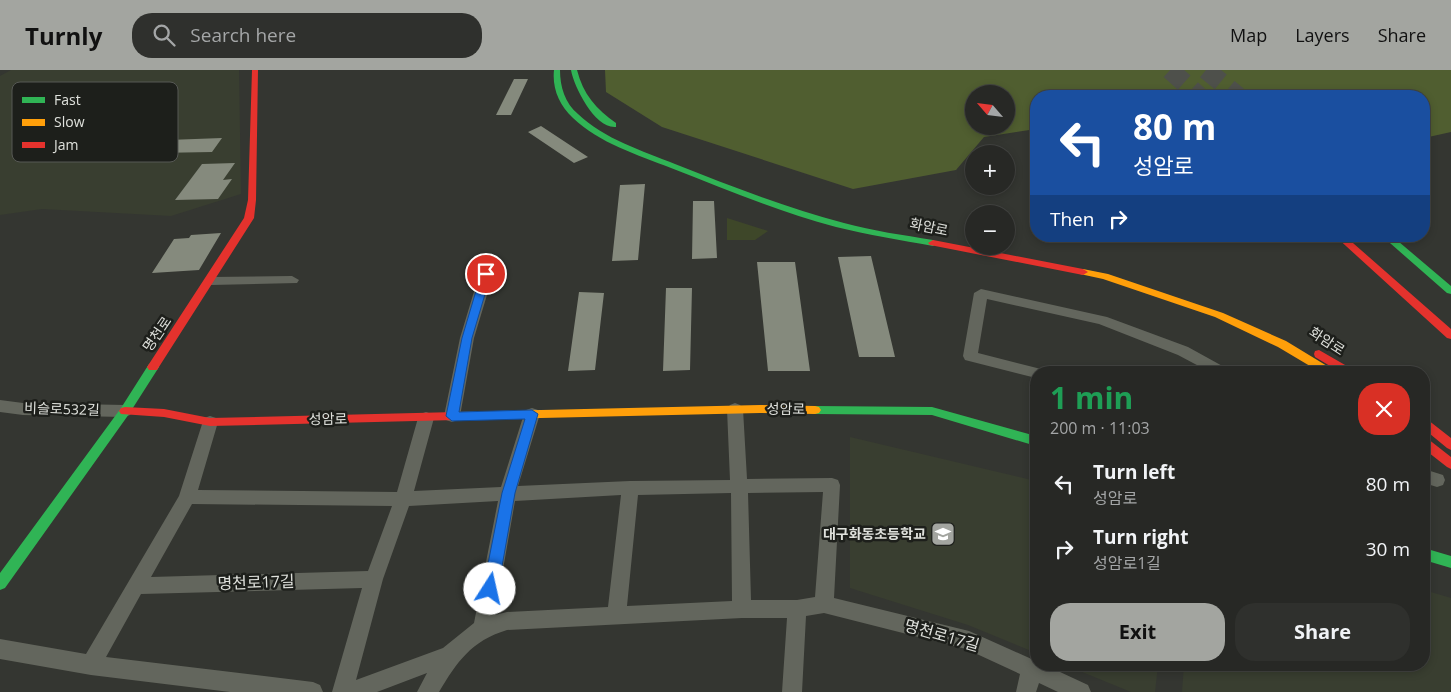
<!DOCTYPE html>
<html lang="en">
<head>
<meta charset="utf-8">
<style>
  :root { --surface:#272825; --page:#2f302d; --text:#f1f3f6; --muted:#a4a6a7; --line:#434442; --accent:#a3a5a0 }
  body { margin:0; font-family:"Open Sans","Noto Sans KR",sans-serif; background:var(--page); color:var(--text); height:100vh; display:flex; flex-direction:column; font-size:19px; white-space:nowrap }
  * { box-sizing:border-box; margin:0 }
  p { font-size:16px; color:var(--muted) }
  .icon { flex:none; width:28px; height:28px; fill:none; stroke:currentColor; stroke-width:2; stroke-linecap:round; stroke-linejoin:round }
  .map { position:relative; flex:1; overflow:hidden }
  .details { position:absolute; left:1030px; top:296px; width:400px; height:305px; display:flex; flex-direction:column; background:var(--surface); border-radius:20px; box-shadow:0 2px 8px #0003,0 0 0 1px var(--line) }
  .details>* { flex:none }
  .guide { position:absolute; left:1030px; top:20px; width:400px; height:152px; border-radius:20px; box-shadow:0 2px 8px #0003,0 0 0 1px var(--line); background:#1a4fa0; color:#fff; overflow:hidden }
  .needle { width:32px; rotate:298deg }
  .controls { position:absolute; left:965px; top:15px; display:grid; gap:10px }
  .controls a { display:grid; place-items:center; width:50px; height:50px; border-radius:50%; background:var(--surface); box-shadow:0 2px 8px #0003,0 0 0 1px var(--line); font-size:25px }
  .pin { position:absolute; display:grid; place-items:center; width:42px; height:42px; color:#fff; margin:-21px; border:2px solid #fff; border-radius:50%; box-shadow:0 1px 5px #0007 }
  .me { position:absolute; width:55px; margin:-28px; rotate:10deg; stroke-linejoin:round; filter:drop-shadow(0 0 4px #0008) }
  .turn { display:flex; align-items:center; gap:18px; height:105px; padding:0 20px; font-size:22px }
  .turn .icon { width:65px; height:65px; stroke-width:2.5 }
  .turn b { display:block; font-size:35px; line-height:42px }
  .then { display:flex; align-items:center; height:48px; padding:0 20px; background:#0003; gap:10px; font-size:19px }
  .round { display:grid; place-items:center; flex:none; width:52px; height:52px; border-radius:20px; background:var(--page) }
  .head { display:flex; align-items:center; justify-content:space-between; height:85px; padding:0 20px }
  h1 { font-size:30px; font-weight:700; line-height:38px; color:#1e9e55 }
  .action { display:flex; gap:10px; margin-top:auto; padding:10px 20px }
  .action a { flex:1; height:58px; border-radius:20px; background:var(--accent); color:#111; font-size:20px; font-weight:700; line-height:58px; text-align:center }
  .action a+a { background:var(--page); color:var(--text) }
  ul { padding:0; list-style:none }
  li { display:flex; align-items:center; gap:15px; height:65px; padding:0 20px }
  li div { flex:1 }
  li b { display:block; font-size:19px }
  li em { font-style:normal }
  header { display:flex; align-items:center; gap:30px; box-sizing:border-box; height:70px; padding:0 25px; background:var(--accent); color:#111 }
  header strong { font-size:24px }
  nav { display:flex; gap:28px; margin-inline-start:auto; font-size:18px }
  .search { width:350px; height:45px; background:var(--page); display:flex; align-items:center; gap:12px; box-sizing:border-box; padding:0 18px; border-radius:20px; color:var(--muted); font-size:19px }
  .map>svg:first-child { display:block }
  .built { fill:#393e30 }
  .green { fill:#3e4729 }
  .forest { fill:#505e30; fill-rule:evenodd }
  .building { fill:#858a7d }
  .lines { fill:none; stroke-linecap:round; stroke-linejoin:round }
  .highway-tunnel { stroke:#4e504b; stroke-width:19; stroke-dasharray:19 10; stroke-linecap:butt }
  .street { fill:#63665d; fill-rule:evenodd }
  .fast { fill:#30b455; fill-rule:evenodd }
  .slow { fill:#ff9f0a; fill-rule:evenodd }
  .jam { fill:#e5322d; fill-rule:evenodd }
  .route { fill:#1a73e8; stroke:#114b97 }
  .labels { text-anchor:middle; stroke-width:5; stroke-linejoin:round; paint-order:stroke }
  .street-label { font-size:14px; fill:#dfe1dc; stroke:#1d1f1b }
  .poi-label { font-size:14px; font-weight:bold; fill:#dfe1dc; stroke:#1d1f1b; text-anchor:end }
  .near-street-label { font-size:16px; fill:#dfe1dc; stroke:#1d1f1b }
  .key { fill:#1d1f1b; stroke:#575955; stroke-width:1 }
  .key-label { font-size:14px; fill:#dfe1dc }
</style>
</head>
<body>
<header>
<strong>Turnly</strong>
<div class="search"><svg class="icon" aria-label="search" viewBox="0 0 24 24"><circle cx="10" cy="10" r="6"/><path d="M15 15l6 6"/></svg>Search here</div>
<nav><a>Map</a><a>Layers</a><a>Share</a></nav>
</header>
<div class="map">
<svg width="1451" height="622" viewBox="0 0 1451 622">
  <rect width="100%" height="100%" fill="#343631"/>
  <!-- built -->
  <path class="built" d="M11,0h228l2,124 -70,22 -129,-7 -42,6v-139z
    M850,367l186,44v172l-68,-28 -118,-37z
    M1424,520l27,8v94h-269l2,-27h240z
    M1065,595h93l-3,27h-24z"/>
  <!-- green -->
  <path class="green" d="M727,148l41,13 -13,9h-28z"/>
  <!-- forest -->
  <path class="forest" d="M605,0h846v62l-27,6v-42h-388v33l-52,8 -28,33 -103,19 -191,-62 -56,-35zM974,24h32v32h-32z"/>
  <!-- building -->
  <path class="building" d="M514,9h14l-17,36h-15z
    M541,56l47,31 -14,6 -46,-31z
    M222,68l-10,14 -56,1 12,-13z
    M235,93l-12,17 9,-1 -14,20 -43,1 27,-36z
    M645,114l-7,76 -26,1 8,-76z
    M693,131h21l3,57 -25,1z
    M221,163l-22,37 -47,3 22,-34 15,-1 2,-3z
    M871,186l24,101h-36l-21,-100z
    M757,192h38l15,109h-42z
    M666,218h26l-2,82 -27,1z
    M579,222l25,1 -9,77 -27,1z"/>
  <g class="lines">
    <!-- highway-tunnel -->
    <path class="highway-tunnel" d="M1170,0l29,26
      M1206,0l32,26"/>
    <!-- street -->
    <path class="street" d="M486,201l7,4 -19,63 -14,78 -2,4 -6,2 -6,-2 -2,-4 16,-78 19,-63z
      M292,206l7,4 -2,3 -86,2 -7,-4 7,-4z
      M981,219l126,28 81,30 38,21 2,4h-18l-32,-17 -79,-31 -112,-25 -9,54 63,16 2,3h-7v6l-71,-18 -2,-4 11,-63z
      M0,330l23,3 102,2 5,2 3,4 -3,4 -5,2 -102,-2 -23,-3z
      M735,333l5,2 3,4 4,70 85,-1 6,2 2,5 -6,113 135,33 67,30v4h9l43,20 3,7h-33l-19,-9 -3,9h-20l4,-18 -54,-25 -142,-36 -18,3 -4,76h-20l5,-74h-45l-235,12c-36,11 -50,32 -68,62h-22l10,-19 -50,19h-45l30,-104 -221,6 -35,63 207,25 7,3 3,7h-93l-139,-17 -91,-16v-20l86,15 93,-158 25,-78 6,-2 6,2 2,4 -20,68 199,2 21,-74 2,-4 6,-2 6,2 2,4 -20,73 87,-4 23,-73 2,-4 6,-2 6,2 2,4 -22,72 112,-5 100,-1 -3,-71 3,-4zM823,422l-8,105 -18,3h-46l-3,-107zM731,423l1,108 -105,5 11,-111zM621,425l-13,112 -101,5 -12,3 20,-114zM498,431l-24,122 -31,25 -87,32 27,-101 26,-73zM192,434l200,2 -24,65 -217,6z
      M1424,399l19,6 2,5 -2,5 -6,2 -13,-4z"/>
    <!-- fast -->
    <path class="fast" d="M554,0h6c0,17 5,33 18,44 26,25 65,37 97,50 56,22 111,44 169,59 29,8 59,12 89,17l5,3 -5,3c-32,-6 -65,-11 -97,-19 -57,-15 -111,-38 -165,-59 -33,-13 -72,-25 -98,-50 -14,-13 -21,-30 -19,-48z
      M571,0h6c6,24 19,39 39,53v4c-21,2 -42,-40 -45,-57z
      M1382,166h10l59,50v8l-4,-1z
      M153,293l6,4 -30,47 -124,174 -5,2v-17l121,-165 28,-44z
      M815,336l117,1 104,29v10l-104,-31 -117,-1 -4,-1 -2,-3 2,-3z
      M1424,478l27,8v12l-27,-8z"/>
    <!-- slow -->
    <path class="slow" d="M1083,199l25,5 115,39 63,28 46,28 2,3h-14l-42,-25 -63,-30 -112,-38 -23,-5 -2,-2 2,-2z
      M760,335l55,1 4,1 2,3 -2,3 -4,1 -55,-1 -304,7 -4,-1 -2,-3 2,-3 4,-1z"/>
    <!-- jam -->
    <path class="jam" d="M252,0h6l-2,130 -2,18 -97,152h-8l-2,-3 2,-3 95,-146 4,-18z
      M1335,166h10l106,93v10l-4,-1z
      M933,170l150,29 5,3 -5,3 -153,-30 -2,-2z
      M1319,280l33,19 1,3h-13l-25,-15 -1,-3 1,-3z
      M125,337l39,2 46,9 246,-6 4,1 2,3 -2,3 -4,1 -246,6 -46,-9 -43,-3 -2,-3 2,-3z
      M1424,349l4,1 23,18v12l-4,-2 -23,-19z
      M1424,367l4,2 23,18v12l-4,-2 -23,-18z"/>
  </g>
  <!-- route -->
  <path class="route" d="M486,201l5,3 -19,64 -13,74 73,-2 6,4 -23,79 -17,96 -2,5 -6,2 -5,-2 -2,-5 19,-96 23,-74 -73,2 -6,-5 16,-78 19,-64z"/>
  <!-- icons -->
  <defs>
    <g id="school-square" transform="scale(1.25)"><rect x="-9" y="-9" width="18" height="18" rx="4" fill="#a3a5a0" stroke="#1d1f1b"/><path d="M0-5L7-2L0 1L-7-2ZM-4 1L0 2.5L4 1V4Q0 6-4 4Z" fill="#fff"/></g>
  </defs>
  <g fill-rule="evenodd">
    <use href="#school-square" x="943" y="464"/>
  </g>
  <g class="labels">
    <!-- street labels -->
    <g class="street-label">
      <text transform="translate(929 157) rotate(12)" y="5">화암로</text>
      <text transform="translate(157 264) rotate(-56)" y="5">명천로</text>
      <text transform="translate(1327 271) rotate(33)" y="5">화암로</text>
      <text transform="translate(62 339) rotate(2)" y="5">비슬로532길</text>
      <text transform="translate(786 339) rotate(1)" y="5">성암로</text>
      <text transform="translate(328 349) rotate(-1)" y="5">성암로</text>
    </g>
    <!-- poi labels -->
    <g class="poi-label">
      <text x="926" y="469">대구화동초등학교</text>
    </g>
    <!-- near-street labels -->
    <g class="near-street-label">
      <text transform="translate(256 512) rotate(-2)" y="6">명천로17길</text>
      <text transform="translate(942 565) rotate(16)" y="6">명천로17길</text>
    </g>
  </g>
  <!-- legend -->
  <rect x="12" y="12" width="166" height="80" rx="8" class="key"/>
  <rect x="22" y="27" width="23" height="6" fill="#30b455"/>
  <rect x="22" y="49" width="23" height="7" fill="#ff9f0a"/>
  <rect x="22" y="72" width="23" height="6" fill="#e5322d"/>
  <g class="key-label">
    <text x="54" y="35">Fast</text>
    <text x="54" y="57">Slow</text>
    <text x="54" y="80">Jam</text>
  </g>
</svg>
<div class="controls">
<a><svg class="needle" viewBox="-14 -14 28 28"><path d="M0-13l5 13h-10z" fill="#e53935"/><path d="M0 13l5-13h-10z" fill="#a4a6a7"/></svg></a>
<a>+</a>
<a>−</a>
</div>
<div class="pin" style="left:486px;top:204px;background:#d93025"><svg class="icon" aria-label="arrive" viewBox="0 0 24 24"><path d="M6 21V4h12l-3 4 3 4H6"/></svg></div>
<svg class="me" style="left:490px;top:519px" viewBox="-20 -20 40 40"><circle r="19" fill="#fff"/><path d="M0-13L10 11 0 6-10 11z" fill="#1a73e8"/></svg>
<div class="guide">
<div class="turn"><svg class="icon" aria-label="left" viewBox="0 0 24 24"><path d="M17 20v-9H6M10 6l-5 5 5 5"/></svg><div><b>80 m</b>성암로</div></div>
<div class="then">Then<svg class="icon" aria-label="right" viewBox="0 0 24 24"><path d="M7 20v-9h11M14 6l5 5-5 5"/></svg></div>
</div>
<section class="details">
<div class="head"><div><h1>1 min</h1><p>200 m · 11:03</p></div><a class="round" style="background:#d93025;color:#fff"><svg class="icon" aria-label="close" viewBox="0 0 24 24"><path d="M6 6l12 12M18 6L6 18"/></svg></a></div>
<ul>
<li><svg class="icon" aria-label="left" viewBox="0 0 24 24"><path d="M17 20v-9H6M10 6l-5 5 5 5"/></svg><div><b>Turn left</b><p>성암로</p></div><em>80 m</em></li>
<li><svg class="icon" aria-label="right" viewBox="0 0 24 24"><path d="M7 20v-9h11M14 6l5 5-5 5"/></svg><div><b>Turn right</b><p>성암로1길</p></div><em>30 m</em></li>
</ul>
<div class="action"><a>Exit</a><a>Share</a></div>
</section>
</div>
</body>
</html>
